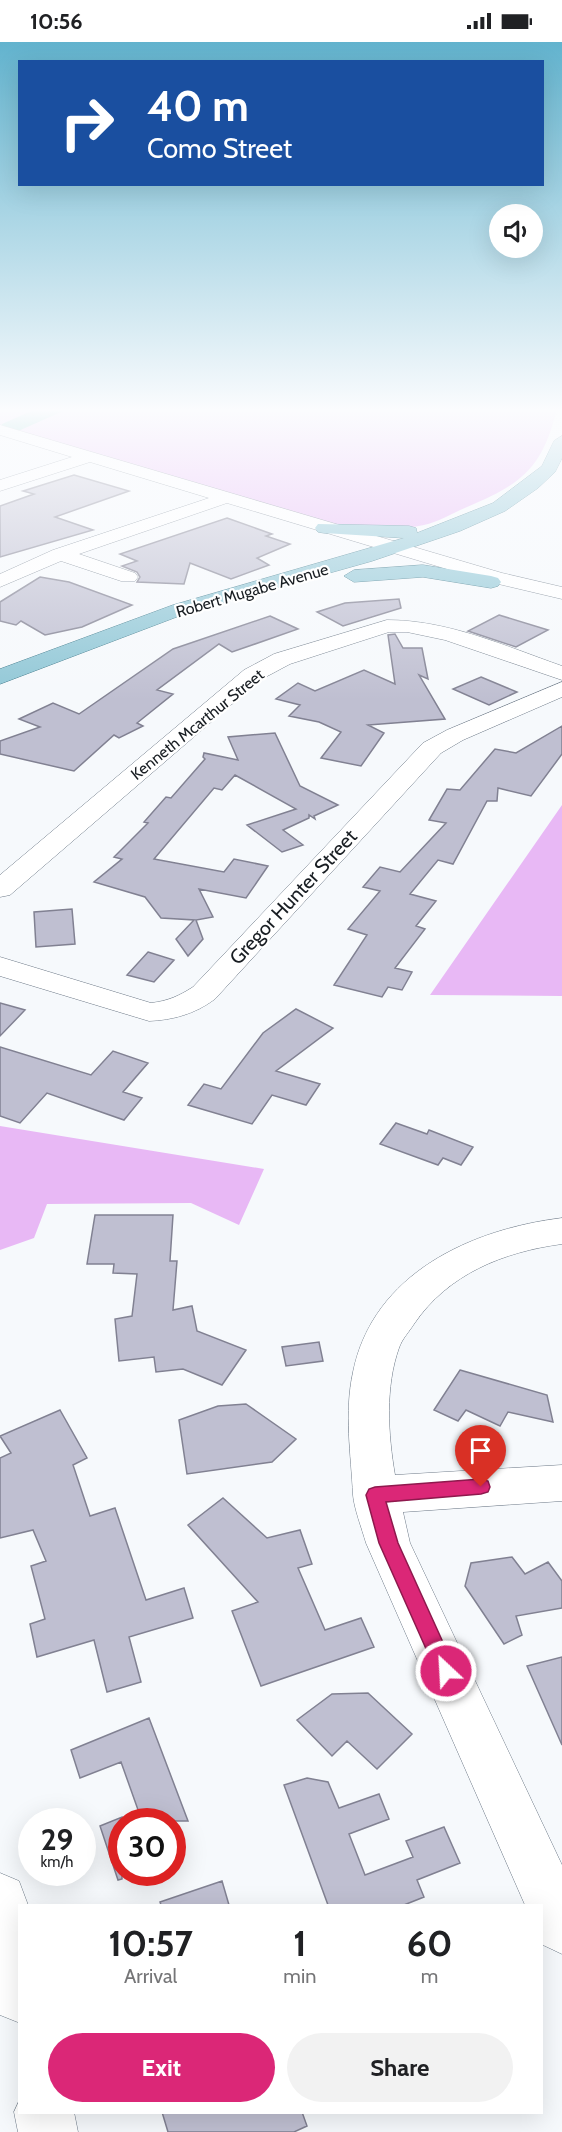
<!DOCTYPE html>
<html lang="en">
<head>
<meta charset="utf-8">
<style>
  :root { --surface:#fff; --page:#f2f2f2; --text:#202124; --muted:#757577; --accent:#db2777 }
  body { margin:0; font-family:Cabin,sans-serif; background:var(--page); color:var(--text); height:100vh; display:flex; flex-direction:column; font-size:22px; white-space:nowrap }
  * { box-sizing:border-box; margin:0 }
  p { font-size:20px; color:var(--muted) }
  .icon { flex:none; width:33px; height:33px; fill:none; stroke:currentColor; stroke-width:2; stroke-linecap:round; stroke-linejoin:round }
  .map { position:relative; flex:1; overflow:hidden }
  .side { position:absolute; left:18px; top:1862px; width:525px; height:210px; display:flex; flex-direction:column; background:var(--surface); border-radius:0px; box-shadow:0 6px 24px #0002 }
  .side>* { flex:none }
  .guide { position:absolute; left:18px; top:18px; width:526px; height:126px; border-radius:0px; box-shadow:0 6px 24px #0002; background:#1a4fa0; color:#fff; overflow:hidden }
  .controls { position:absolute; left:489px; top:162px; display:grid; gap:12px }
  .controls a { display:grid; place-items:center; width:54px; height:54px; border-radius:50%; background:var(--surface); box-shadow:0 6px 24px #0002; font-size:30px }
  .speed { position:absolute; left:18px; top:1766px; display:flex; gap:12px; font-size:30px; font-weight:700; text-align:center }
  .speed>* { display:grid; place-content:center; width:78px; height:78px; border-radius:50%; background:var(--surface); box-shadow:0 6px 24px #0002; line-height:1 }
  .speed small { font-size:15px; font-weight:400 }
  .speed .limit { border:9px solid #d22; background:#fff; color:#111 }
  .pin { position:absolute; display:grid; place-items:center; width:51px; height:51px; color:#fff; margin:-62px -26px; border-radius:50% 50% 50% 0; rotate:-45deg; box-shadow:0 0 6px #0007 }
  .pin .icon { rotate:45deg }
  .me { position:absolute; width:66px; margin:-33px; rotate:335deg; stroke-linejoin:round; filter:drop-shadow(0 0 4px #0008) }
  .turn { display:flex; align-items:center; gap:21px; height:126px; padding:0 30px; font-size:27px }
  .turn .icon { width:78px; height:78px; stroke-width:2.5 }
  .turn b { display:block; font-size:42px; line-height:51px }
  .eta { display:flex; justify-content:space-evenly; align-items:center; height:102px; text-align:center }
  .eta b { font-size:36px; font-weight:700; line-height:42px }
  .cta { display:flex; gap:12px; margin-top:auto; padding:12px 30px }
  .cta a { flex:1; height:69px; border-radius:36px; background:var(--accent); color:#fff; font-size:24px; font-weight:700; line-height:69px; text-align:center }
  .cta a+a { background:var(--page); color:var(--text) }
  .status { display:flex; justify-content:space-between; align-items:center; height:42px; padding:0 30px; background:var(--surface); direction:ltr }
  .status svg { height:16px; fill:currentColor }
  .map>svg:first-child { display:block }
  .green { fill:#e8b8f5 }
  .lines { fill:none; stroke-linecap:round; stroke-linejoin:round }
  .river { fill:#39b1a7; fill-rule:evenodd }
  .building { fill:#bfbfd1; stroke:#818192; stroke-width:1.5 }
  .minor-casing { stroke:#6d7987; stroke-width:1 }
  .major-casing { stroke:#367385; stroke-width:1 }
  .minor { fill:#fff; fill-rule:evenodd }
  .major { fill:#90c7d6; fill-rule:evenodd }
  .route { fill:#db2777; stroke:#8e194d; stroke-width:1.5 }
  .labels { text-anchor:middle; stroke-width:4.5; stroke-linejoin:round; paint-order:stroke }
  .far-street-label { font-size:16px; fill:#181d22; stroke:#fff }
  .street-label { font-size:20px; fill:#181d22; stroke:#fff }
</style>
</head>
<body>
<div class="status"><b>10:56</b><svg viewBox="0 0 49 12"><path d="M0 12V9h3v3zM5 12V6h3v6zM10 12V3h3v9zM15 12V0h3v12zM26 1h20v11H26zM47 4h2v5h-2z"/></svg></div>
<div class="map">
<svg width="562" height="2090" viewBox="0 0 562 2090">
  <rect width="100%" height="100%" fill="#f6f9fc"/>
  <!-- green -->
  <path class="green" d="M0,366h557c-14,60 -35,76 -90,99 -14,6 -29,15 -43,18 -31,7 -66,2 -97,1l-327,-101z
    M562,763v191l-132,-1z
    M0,1084l264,43 -25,56 -48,-22 -144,1 -13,34 -34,12z"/>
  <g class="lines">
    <!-- river -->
    <path class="river" d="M38,366h26l-3,4 -45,20 -7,2 -9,-5 2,-5z"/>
  </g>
  <!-- building -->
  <path class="building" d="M74,433l55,16 -74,26 38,13 -93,27v-51l34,-12 -11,-3z
    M227,476l45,16 -6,2 24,8 -33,14 12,7 -38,14 -41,-16 -6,21 -47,-2 3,-5 -3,-5 -15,-6 15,-5 -17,-7z
    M40,535l29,5 63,23 -50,22 -37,8 -24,-14 -5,4 -16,-4v-19z
    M399,557l2,9 -58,18 -26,-14 28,-9z
    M499,573l49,15 -32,17 -48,-16z
    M270,574l28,13 -66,23 -13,-8 -62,46 16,4 -36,29 6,3 -24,12 -5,-3 -40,36 -74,-17v-13l40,-14 -21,-8 34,-16 26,11 94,-65z
    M395,592l8,14h19l6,31 -9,-4 26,44 -77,6 16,8 -23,33 -40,-8 20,-26 -22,-10 -30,-6 11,-11 -24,-6 22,-16 17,8 49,-21 31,14 -7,-49z
    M481,635l36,15 -28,13 -36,-16z
    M562,684v28l-31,42 -33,-8 -1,13h-10l-34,63 -15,-4 -28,34 26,7 -20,25 9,3 -30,39 17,4 -10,18 -14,-3 -6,10 -48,-12 33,-50 -19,-6 32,-38 -17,-4 17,-20 20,5 46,-49 -17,-3 18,-31 13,1 35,-41 21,4z
    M275,691l25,53 38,19 -24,11 1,3 -6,-4v3l-26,12 20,15 -21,7 -35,-27 49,-16 -61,-34 -13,15 -8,-2 -60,71 70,13 10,-13 34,7 -22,32 -47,-9 14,28 -17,3 7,19 -15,17 -12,-17 18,-19 -33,-2 -16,-21 -51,-15 28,-23 -8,-2 34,-34 -4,-1 22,-25 5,1 34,-39 -2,-2 1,-4 34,7 -10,-23z
    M72,867l3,35 -39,3 -2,-35z
    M148,910l26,8 -20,22 -27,-7z
    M0,961l25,7 -25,26z
    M296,967l37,19 -57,43 44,13 -14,21 -34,-10 -20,29 -64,-19 16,-21 17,5 42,-56z
    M0,1005l91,28 22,-24 35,12 -25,29 19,6 -18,22 -77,-27 -27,30 -20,-7z
    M396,1081l31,11 2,-4 44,17 -12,18 -18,-7 -5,7 -58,-21z
    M95,1173h78l-3,46h7l-4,49 19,-4 5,25 49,19 -24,35 -39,-16 -27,3 -2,-15 -35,4 -4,-42 17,-3 5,-42 -24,-1 1,-9h-27z
    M319,1300l4,19 -37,5 -4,-19z
    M460,1328l87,25 6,27 -45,-10 -8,14 -34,-16 -8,11 -24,-11z
    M246,1362l50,35 -24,23 -85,12 -8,-54 39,-14z
    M60,1368l27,48 -14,7 17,51 25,-8 31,92 38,-12 9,30 -64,19 12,45 -34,10 -13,-52 -57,17 -7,-33 15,-5 -14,-53 15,-5 -13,-31 -33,8v-80l11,-5 -11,-17z
    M223,1456l44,40 33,-8 12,34 -14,4 27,62 36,-12 13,29 -113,39 -29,-75 26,-9 -70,-77z
    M512,1515l13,17 23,-12 14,19v27l-46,8 6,19 -18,9 -39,-58 6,-23z
    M562,1615v88l-35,-79z
    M368,1651l44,41 -35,35 -30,-28 -15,15 -35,-36 35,-26z
    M149,1676l39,103h-46l-21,-59 -41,16 -9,-28z
    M307,1736l21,4 11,26 40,-14 10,25 -40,15 16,41 48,-18 -7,-16 38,-14 16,36 -43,17 7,17 -20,8h-76l-44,-120z
    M122,1775v62l-4,1 -18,-54z
    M222,1839l7,24h-68l-1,-3z
    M162,2070h140l5,14 -13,6h-126z"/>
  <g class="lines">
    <!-- minor casing -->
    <g class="minor-casing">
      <path id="minor" d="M0,383l502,148 60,14v12l-72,-17 -263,-79 -148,51 56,19 3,4 -3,4h-14l-60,-20 -61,26v-13l53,-24 156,-52 -119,-36 -90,29v-11l72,-23 -72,-22z
        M387,578c61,0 118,26 175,46v14l-117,-40 -38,-8h-18l-99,32 -30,16 -250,215 -10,2v-22l244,-205 30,-16z
        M562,640v15l-99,43 -22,13 -226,246c-20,15 -42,21 -66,22l-149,-45v-19l151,46c17,-2 28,-7 42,-16l230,-244 24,-13z
        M562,1176v26c-59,8 -114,30 -148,80 -5,8 -12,15 -15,24 -14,39 -11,86 -4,127l167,-10v36l-159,11 7,31 152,322v89l-19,-9 -1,-40h-17l-159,-362c-4,-14 -12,-35 -13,-48 -2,-41 -9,-82 0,-123 20,-99 119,-143 209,-154z
        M0,1831l19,8 9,24h-8v118l-20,-8z
        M20,2057v13h54l4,20h-60l-4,-20z"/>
    </g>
    <!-- major casing -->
    <g class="major-casing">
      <path id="major" d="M562,394v22l-7,14 -17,16 -33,23 -45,20 -88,30 -185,52 -187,71v-15l173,-64 231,-67 -80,-5 -6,-1 -3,-4 3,-4 91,2 7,2 1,5 76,-30 49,-37 12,-25z
        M423,523l68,11 7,2 3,4 -3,4 -7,2 -68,-11 -69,5 -10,-6 10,-6z"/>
    </g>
    <!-- minor -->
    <use href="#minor" class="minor"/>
    <!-- major -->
    <use href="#major" class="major"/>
  </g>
  <!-- sky -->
  <linearGradient id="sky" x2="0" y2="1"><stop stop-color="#62b3ce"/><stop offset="0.56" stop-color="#fbfcfe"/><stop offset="1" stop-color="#fbfcfe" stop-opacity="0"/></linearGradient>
  <rect width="562" height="658" fill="url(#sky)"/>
  <!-- route -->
  <path class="route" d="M481,1437l7,2 2,6 -2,5 -7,2 -95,8 12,41 58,128 -3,7 -7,2 -7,-2 -60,-135 -13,-48 3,-6 6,-2z"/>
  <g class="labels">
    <!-- far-street labels -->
    <g class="far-street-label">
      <text transform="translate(252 548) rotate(-16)" y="6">Robert Mugabe Avenue</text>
      <text transform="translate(197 682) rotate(-39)" y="6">Kenneth Mcarthur Street</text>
    </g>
    <!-- street labels -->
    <g class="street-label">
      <text transform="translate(293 855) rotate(-47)" y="7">Gregor Hunter Street</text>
    </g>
  </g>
</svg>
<div class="controls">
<a><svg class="icon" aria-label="sound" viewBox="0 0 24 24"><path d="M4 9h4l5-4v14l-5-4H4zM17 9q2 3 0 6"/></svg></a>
</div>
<div class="speed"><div>29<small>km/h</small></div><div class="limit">30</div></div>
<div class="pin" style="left:481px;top:1445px;background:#d93025"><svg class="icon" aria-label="arrive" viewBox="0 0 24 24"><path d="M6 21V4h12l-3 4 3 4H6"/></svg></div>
<svg class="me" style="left:446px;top:1629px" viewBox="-20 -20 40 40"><circle r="17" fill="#db2777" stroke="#fff" stroke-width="3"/><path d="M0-11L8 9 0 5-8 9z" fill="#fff"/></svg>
<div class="guide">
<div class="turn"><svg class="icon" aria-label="right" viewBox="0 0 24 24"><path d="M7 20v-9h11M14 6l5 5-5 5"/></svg><div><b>40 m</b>Como Street</div></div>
</div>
<section class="side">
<div class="eta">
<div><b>10:57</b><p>Arrival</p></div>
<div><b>1</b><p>min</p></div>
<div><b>60</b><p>m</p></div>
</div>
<div class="cta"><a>Exit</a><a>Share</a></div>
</section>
</div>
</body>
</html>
